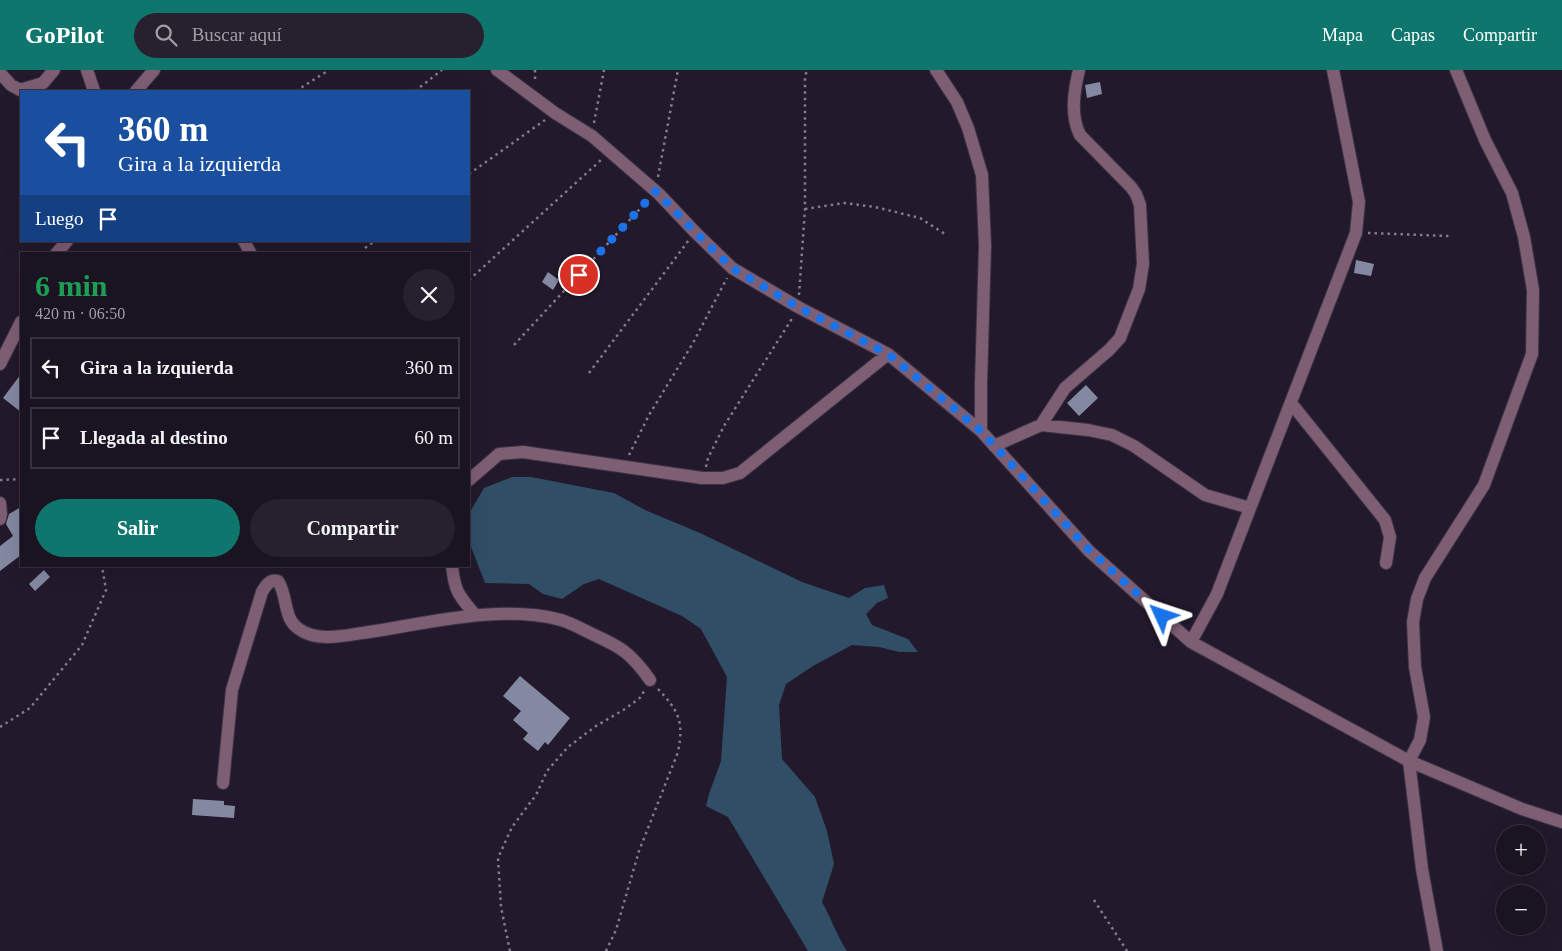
<!DOCTYPE html>
<html lang="es">
<head>
<meta charset="utf-8">
<style>
  :root { --surface:#1a1321; --page:#27202e; --text:#f1f3f6; --muted:#9f9ea5; --line:#38323f; --accent:#0f766e }
  body { margin:0; font-family:"Times New Roman",serif; background:var(--page); color:var(--text); height:100vh; display:flex; flex-direction:column; font-size:19px; white-space:nowrap }
  * { box-sizing:border-box; margin:0 }
  p { font-size:16px; color:var(--muted) }
  .icon { flex:none; width:28px; height:28px; fill:none; stroke:currentColor; stroke-width:2; stroke-linecap:round; stroke-linejoin:round }
  .map { position:relative; flex:1; overflow:hidden }
  .details { position:absolute; left:20px; top:182px; width:450px; height:315px; display:flex; flex-direction:column; background:var(--surface); border-radius:0px; box-shadow:0 5px 20px #0002,0 0 0 1px var(--line) }
  .details>* { flex:none }
  .guide { position:absolute; left:20px; top:20px; width:450px; height:152px; border-radius:0px; box-shadow:0 5px 20px #0002,0 0 0 1px var(--line); background:#1a4fa0; color:#fff; overflow:hidden }
  .buttons { position:absolute; left:1496px; top:755px; display:grid; gap:10px }
  .buttons a { display:grid; place-items:center; width:50px; height:50px; border-radius:50%; background:var(--surface); box-shadow:0 5px 20px #0002,0 0 0 1px var(--line); font-size:25px }
  .pin { position:absolute; display:grid; place-items:center; width:42px; height:42px; color:#fff; margin:-21px; border:2px solid #fff; border-radius:50%; box-shadow:0 1px 5px #0007 }
  .me { position:absolute; width:55px; margin:-28px; rotate:312deg; stroke-linejoin:round; filter:drop-shadow(0 0 4px #0008) }
  .turn { display:flex; align-items:center; gap:18px; height:105px; padding:0 15px; font-size:22px }
  .turn .icon { width:65px; height:65px; stroke-width:2.5 }
  .turn b { display:block; font-size:35px; line-height:42px }
  .then { display:flex; align-items:center; height:48px; padding:0 15px; background:#0003; gap:10px; font-size:19px }
  .round { display:grid; place-items:center; flex:none; width:52px; height:52px; border-radius:26px; background:var(--page) }
  .headline { display:flex; align-items:center; justify-content:space-between; height:85px; padding:0 15px }
  h1 { font-size:30px; font-weight:700; line-height:38px; color:#1e9e55 }
  .primary-button { display:flex; gap:10px; margin-top:auto; padding:10px 15px }
  .primary-button a { flex:1; height:58px; border-radius:30px; background:var(--accent); color:#fff; font-size:20px; font-weight:700; line-height:58px; text-align:center }
  .primary-button a+a { background:var(--page); color:var(--text) }
  ul { padding:0; list-style:none }
  li { display:flex; align-items:center; gap:15px; height:62px; margin:0 10px 8px; padding:0 5px; border:2px solid var(--line); border-radius:0px }
  li div { flex:1 }
  li b { display:block; font-size:19px }
  li em { font-style:normal }
  header { display:flex; align-items:center; gap:30px; box-sizing:border-box; height:70px; padding:0 25px; background:var(--accent); color:#fff }
  header strong { font-size:24px }
  nav { display:flex; gap:28px; margin-inline-start:auto; font-size:18px }
  .search { width:350px; height:45px; background:var(--page); display:flex; align-items:center; gap:12px; box-sizing:border-box; padding:0 18px; border-radius:28px; color:var(--muted); font-size:19px }
  .map>svg:first-child { display:block }
  .water { fill:#304e66 }
  .building { fill:#8489a2 }
  .lines { fill:none; stroke-linecap:round; stroke-linejoin:round }
  .minor-casing { stroke:#3c3345; stroke-width:14 }
  .path { stroke:#847b8c; stroke-width:2.5; stroke-dasharray:2.5 4; stroke-linecap:butt }
  .minor { stroke:#7e5e73; stroke-width:12 }
  .route { stroke:#1a73e8; stroke-width:9; stroke-dasharray:0 16.2 }
</style>
</head>
<body>
<header>
<strong>GoPilot</strong>
<div class="search"><svg class="icon" aria-label="search" viewBox="0 0 24 24"><circle cx="10" cy="10" r="6"/><path d="M15 15l6 6"/></svg>Buscar aquí</div>
<nav><a>Mapa</a><a>Capas</a><a>Compartir</a></nav>
</header>
<div class="map">
<svg width="1562" height="881" viewBox="0 0 1562 881">
  <rect width="100%" height="100%" fill="#23192c"/>
  <!-- water -->
  <path class="water" d="M512,407h19l83,16 31,17 55,23 102,49 47,16 16,-10 19,-3 4,13 -11,5 -11,11 6,11 36,14 10,13h-19l-20,-5 -27,-2 -39,21 -27,18 -7,21 3,54 33,38 12,34 7,33 -12,38c9,16 15,34 25,49h-39l-80,-134 -22,-11 3,-12 12,-33 6,-84 -26,-48 -19,-13 -83,-37 -15,5 -22,15 -19,-5 -14,-10 -44,-1 -14,-36 -1,-35 14,-24z"/>
  <!-- building -->
  <path class="building" d="M1100,12l2,12 -15,4 -2,-13z
    M1356,190l18,4 -3,12 -17,-3z
    M548,202l11,8 -6,10 -11,-8z
    M21,304v38l-18,-14z
    M1086,315l12,13 -19,18 -12,-13z
    M21,437v48l-21,16v-25l13,-10 -7,-12 3,-10z
    M44,500l6,7 -15,14 -6,-7z
    M520,606l50,42 -22,27 -3,-3 -7,9 -15,-12 5,-6 -15,-13 8,-9 -18,-15z
    M193,729l31,2v4l11,1 -1,12 -42,-3z"/>
  <g class="lines">
    <!-- minor casing -->
    <g class="minor-casing">
      <path id="minor" d="M87,0l7,21
        M497,0l58,43 37,23 67,58 36,38 37,36 66,39 90,47 93,77 108,120 102,91 218,119 113,48 40,13
        M936,0l21,32 11,26 14,47 3,71 -4,138v47
        M0,3l11,12 9,5 23,-7 11,-13
        M136,21l18,-21
        M244,171l7,13
        M56,184l11,-13
        M0,294l21,-42
        M1291,333l94,117 5,17 -4,26
        M1041,355l24,-37 44,-38 11,-12 19,-49 4,-25 -3,-59 -4,-11 -5,-7 -51,-52c-10,-20 -6,-44 -1,-65
        M994,376l47,-21 47,5 24,5 22,11 71,49 45,13
        M469,410l30,-26 24,-2 179,26h21l17,-5 148,-119
        M0,433l1,11 -1,5
        M452,496c3,27 7,29 23,49
        M1191,572l26,-48 139,-361 3,-31 -26,-132
        M223,713l9,-93 30,-98c4,-7 8,-13 16,-11 10,15 5,38 21,48 19,14 48,6 70,3 60,-9 132,-28 192,-12 10,3 21,9 31,14 29,13 39,19 58,46
        M1437,881l-15,-82 -13,-108 11,-21 4,-23 -9,-50 -2,-45 4,-23 8,-21 59,-93 48,-131 1,-64 -9,-53 -12,-44 -27,-53 -29,-70"/>
    </g>
    <!-- path -->
    <path class="path" d="M535,0v13
      M296,21l33,-21
      M415,21l27,-21
      M594,53l10,-53
      M469,104l76,-54
      M658,107l20,-107
      M805,139l39,-6 31,4 45,11 25,16
      M1368,163l81,3
      M365,178l10,-7
      M469,210l132,-120
      M799,225l6,-86v-134l3,-5
      M514,275l135,-146
      M589,303l100,-133
      M629,385l20,-40 44,-72 34,-65
      M706,397l2,-9 16,-32 69,-109
      M0,410l21,-1
      M0,657l30,-19 52,-63 24,-55 -4,-24
      M1094,830l33,51
      M510,881l-9,-44 -3,-49 14,-31 24,-32 11,-24 21,-24 28,-21 29,-17 16,-12 4,-8
      M606,881l10,-21 23,-79 39,-99c6,-30 1,-41 -20,-63"/>
    <!-- minor -->
    <use href="#minor" class="minor"/>
  </g>
  <g class="lines">
    <!-- route -->
    <path class="route" d="M579,205l77,-84 39,41 37,36 66,39 90,47 93,77 108,119 73,66"/>
  </g>
</svg>
<div class="buttons">
<a>+</a>
<a>−</a>
</div>
<div class="pin" style="left:579px;top:205px;background:#d93025"><svg class="icon" aria-label="arrive" viewBox="0 0 24 24"><path d="M6 21V4h12l-3 4 3 4H6"/></svg></div>
<svg class="me" style="left:1162px;top:546px" viewBox="-20 -20 40 40"><path d="M0-17L14 15 0 8-14 15z" fill="#1a73e8" stroke="#fff" stroke-width="4"/></svg>
<div class="guide">
<div class="turn"><svg class="icon" aria-label="left" viewBox="0 0 24 24"><path d="M17 20v-9H6M10 6l-5 5 5 5"/></svg><div><b>360 m</b>Gira a la izquierda</div></div>
<div class="then">Luego<svg class="icon" aria-label="arrive" viewBox="0 0 24 24"><path d="M6 21V4h12l-3 4 3 4H6"/></svg></div>
</div>
<section class="details">
<div class="headline"><div><h1>6 min</h1><p>420 m · 06:50</p></div><a class="round"><svg class="icon" aria-label="close" viewBox="0 0 24 24"><path d="M6 6l12 12M18 6L6 18"/></svg></a></div>
<ul>
<li><svg class="icon" aria-label="left" viewBox="0 0 24 24"><path d="M17 20v-9H6M10 6l-5 5 5 5"/></svg><div><b>Gira a la izquierda</b></div><em>360 m</em></li>
<li><svg class="icon" aria-label="arrive" viewBox="0 0 24 24"><path d="M6 21V4h12l-3 4 3 4H6"/></svg><div><b>Llegada al destino</b></div><em>60 m</em></li>
</ul>
<div class="primary-button"><a>Salir</a><a>Compartir</a></div>
</section>
</div>
</body>
</html>
